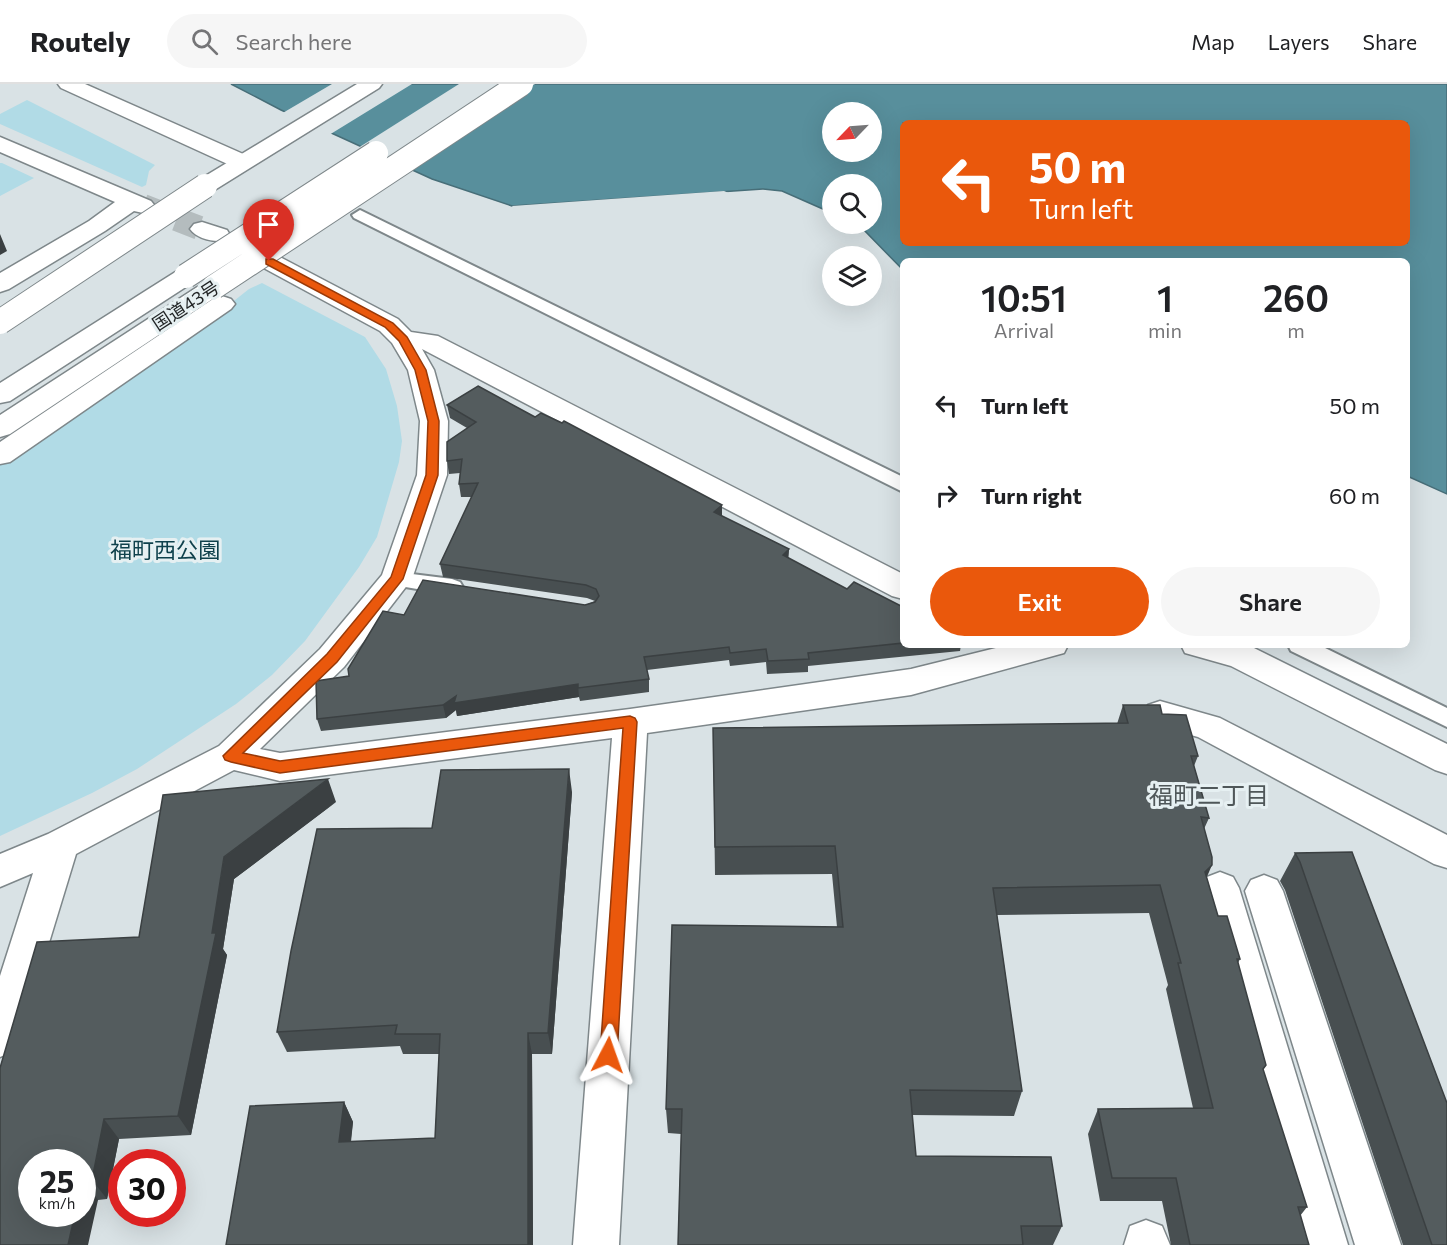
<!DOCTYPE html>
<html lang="en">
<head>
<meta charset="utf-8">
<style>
  :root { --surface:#fff; --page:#f6f6f6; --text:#202124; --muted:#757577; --line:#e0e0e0; --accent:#ea580c }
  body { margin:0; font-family:Commissioner,"Noto Sans JP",sans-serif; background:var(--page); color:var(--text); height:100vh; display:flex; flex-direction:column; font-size:22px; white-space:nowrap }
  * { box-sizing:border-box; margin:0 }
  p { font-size:20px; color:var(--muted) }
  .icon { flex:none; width:33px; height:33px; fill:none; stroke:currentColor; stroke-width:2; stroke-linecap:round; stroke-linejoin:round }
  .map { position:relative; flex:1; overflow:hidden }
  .drawer { position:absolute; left:900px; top:174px; width:510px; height:390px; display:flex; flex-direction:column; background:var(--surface); border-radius:9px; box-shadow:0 6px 24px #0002 }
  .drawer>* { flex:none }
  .guide { position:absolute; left:900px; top:36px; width:510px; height:126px; border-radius:9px; box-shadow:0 6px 24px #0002; background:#ea580c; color:#fff; overflow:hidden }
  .needle { width:39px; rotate:245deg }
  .tools { position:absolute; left:822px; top:18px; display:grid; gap:12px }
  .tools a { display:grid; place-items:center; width:60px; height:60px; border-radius:50%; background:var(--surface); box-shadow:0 6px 24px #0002; font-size:30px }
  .speed { position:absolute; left:18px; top:1065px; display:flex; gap:12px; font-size:30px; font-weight:700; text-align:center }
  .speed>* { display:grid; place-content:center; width:78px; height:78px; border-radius:50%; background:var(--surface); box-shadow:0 6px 24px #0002; line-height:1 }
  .speed small { font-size:15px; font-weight:400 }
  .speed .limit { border:9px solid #d22; background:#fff; color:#111 }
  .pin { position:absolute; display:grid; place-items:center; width:51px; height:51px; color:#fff; margin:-62px -26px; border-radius:50% 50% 50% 0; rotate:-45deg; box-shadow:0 0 6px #0007 }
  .pin .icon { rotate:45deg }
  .me { position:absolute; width:66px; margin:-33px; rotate:4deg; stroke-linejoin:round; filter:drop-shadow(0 0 4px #0008) }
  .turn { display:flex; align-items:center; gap:21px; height:126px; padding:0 30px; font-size:27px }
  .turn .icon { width:78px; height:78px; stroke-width:2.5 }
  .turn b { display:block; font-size:42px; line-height:51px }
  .eta { display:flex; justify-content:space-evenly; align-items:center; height:102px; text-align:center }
  .eta b { font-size:36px; font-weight:600; line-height:42px }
  .primary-button { display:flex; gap:12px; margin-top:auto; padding:12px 30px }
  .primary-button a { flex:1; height:69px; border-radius:36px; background:var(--accent); color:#fff; font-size:24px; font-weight:600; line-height:69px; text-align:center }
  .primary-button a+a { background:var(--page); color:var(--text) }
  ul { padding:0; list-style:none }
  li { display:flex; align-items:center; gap:18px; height:90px; padding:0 30px }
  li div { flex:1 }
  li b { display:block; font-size:22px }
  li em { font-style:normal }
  header { display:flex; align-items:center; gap:36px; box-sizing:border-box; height:84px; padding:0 30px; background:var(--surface); border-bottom:2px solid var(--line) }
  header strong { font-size:28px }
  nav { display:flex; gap:33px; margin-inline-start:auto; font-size:21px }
  .search { width:420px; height:54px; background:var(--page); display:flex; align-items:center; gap:15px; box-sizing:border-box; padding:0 21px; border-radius:33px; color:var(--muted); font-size:22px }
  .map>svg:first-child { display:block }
  .green { fill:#b1dbe6 }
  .water { fill:#588f9c; stroke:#476e78; stroke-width:1.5; fill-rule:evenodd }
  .pier { fill:#d9e2e5 }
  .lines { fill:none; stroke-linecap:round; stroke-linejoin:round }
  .street-tunnel { stroke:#b4bcbe; stroke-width:24; stroke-dasharray:24 12; stroke-linecap:butt }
  .lane-casing { stroke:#7e878a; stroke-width:4 }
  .street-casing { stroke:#7e878a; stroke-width:3 }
  .highway-casing { stroke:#7e878a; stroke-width:3 }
  .lane { fill:#fff; fill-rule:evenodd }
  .street { fill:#fff; fill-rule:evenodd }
  .highway { fill:#fff; fill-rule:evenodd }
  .highway-bridge-casing { stroke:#7e878a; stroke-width:26; stroke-linecap:butt }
  .highway-bridge { stroke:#fff; stroke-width:24 }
  .wall { fill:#484f51 }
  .shaded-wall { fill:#3b4042 }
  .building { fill:#545c5e; stroke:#3b4042; stroke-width:1.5 }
  .route { fill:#ea580c; stroke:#983908; stroke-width:1.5 }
  .labels { text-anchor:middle; stroke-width:6; stroke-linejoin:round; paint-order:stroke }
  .far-street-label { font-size:18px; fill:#1f2223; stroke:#e6f0f2 }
  .park-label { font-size:22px; fill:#0f414c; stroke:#e6f0f2 }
  .neighbourhood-label { font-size:24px; fill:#4f5759; stroke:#e6f0f2 }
</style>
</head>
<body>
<header>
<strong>Routely</strong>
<div class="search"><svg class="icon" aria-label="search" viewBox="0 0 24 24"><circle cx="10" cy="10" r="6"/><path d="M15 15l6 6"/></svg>Search here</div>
<nav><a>Map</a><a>Layers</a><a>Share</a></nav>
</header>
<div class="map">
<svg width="1447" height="1161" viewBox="0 0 1447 1161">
  <rect width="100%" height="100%" fill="#d9e2e5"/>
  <!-- green -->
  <path class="green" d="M27,16l128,65 -6,6 -3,14 -4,2 -142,-63v-10z
    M0,79h2l32,15 -34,18z
    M262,199l103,54 21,32 11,37 5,35 -3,21 -22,75 -18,30 -54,74 -33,34 -36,29 -99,65 -45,24 -92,43v-374l220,-150 29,-23z"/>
  <!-- water -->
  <path class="water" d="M231,0h1216v410l-40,-18v-215h-504v9l-43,-44 -5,-2h17v-40h-40v29l-50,-22 -19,-2 -251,17 -80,-27 -151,-69zM832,28h40v40h-40zM903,39h504v120h-504z"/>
  <!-- pier -->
  <path class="pier" d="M332,0h80l-83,51 -48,-21z
    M459,0h76l-129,86 -48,-22z
    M724,107l7,3 -217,15 -2,-3z"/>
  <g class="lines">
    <!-- street-tunnel -->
    <path class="street-tunnel" d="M143,122l59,23"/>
    <!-- lane casing -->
    <g class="lane-casing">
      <path id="lane" d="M360,126l543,267v15l-549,-274 -2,-3z
        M396,488l56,7 8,3 3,5 -3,5 -8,3 -64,-11 -3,-5 3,-5z
        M1288,561h31l128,63v19l-156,-76z"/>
    </g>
    <!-- street casing -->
    <g class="street-casing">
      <path id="street" d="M58,0h27l165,73 3,5 -3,5 -8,2 -8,-2 -173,-79z
        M0,53l151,64 4,5 -4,5 -8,2 -9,-2 -29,20 -96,58 -9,3v-19l89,-52 26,-19 -115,-50z
        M202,138l25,8 3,5 -3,5c-12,3 -30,-1 -37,-11l4,-5z
        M269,170l9,2 120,63 13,13 27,4 465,238v25l-11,-3 -470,-247 12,21 14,51 -1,54 -35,104 -68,88 -84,82 20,4 350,-44 281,-40 97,-24h60l-4,8 -153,42 -264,38 -28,512h-46l39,-507 -332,43 -46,-11 -158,84 -56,184 -6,13 -14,6v-81l33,-103 -33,14v-33l48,-20 171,-88 101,-97 62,-74 35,-100 3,-54 -12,-51 -16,-27 -12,-12 -120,-65 -3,-5 3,-5z
        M222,212l9,3 4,5 -4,5 -221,153 -10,2v-22l213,-143z
        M1181,561h63l8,2 195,97v30l-12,-4 -204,-104 -46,-13z
        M1160,617l60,17 227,117v33l-13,-4 -236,-127 -50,-14 -5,-9 5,-9z
        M1220,788l13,5 6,11 109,357h-46l-101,-357 6,-11z
        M1264,791l13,5 6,11 118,354h-46l-110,-354 6,-11z
        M1146,1136l16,6 8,19h-46l6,-19z"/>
    </g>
    <!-- highway casing -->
    <g class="highway-casing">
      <path id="highway" d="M357,0h25l-3,4 -166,103 -8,2 -8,-2 -4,-5 4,-5z
        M186,185l9,2 3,5 -3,5 -185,120 -10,2v-20l177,-112z
        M214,195l9,3 4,5 -4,5 -213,142 -10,3v-22l205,-133z"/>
    </g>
    <!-- lane -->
    <use href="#lane" class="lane"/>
    <!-- street -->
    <use href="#street" class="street"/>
    <!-- highway -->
    <use href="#highway" class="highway"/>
    <!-- highway-bridge casing -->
    <g class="highway-bridge-casing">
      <path id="highway-bridge" d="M186,192l190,-123
        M214,203l307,-203
        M0,238l205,-136"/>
    </g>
    <!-- highway-bridge -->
    <use href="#highway-bridge" class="highway-bridge"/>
  </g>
  <!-- wall -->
  <path class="wall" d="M447,321l88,12 187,88v11l67,33 -1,9 59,31 56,18v38h58l-1,6 -152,15v6l-41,2 -1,-12 -36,4 -1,-6 -82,10 2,9v13l-69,9 -1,-4 -122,19 -1,-6 -10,8 -125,13 -4,-12 32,-43 55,-61 181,-10 10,-4 -8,-3 -144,-21 -3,-13 32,-67h-11l-2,-13 1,-11 -11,1 -2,-13 20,-33 -17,-10z
    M1123,621l39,9 36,42 -4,10 15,52 -5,11 3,49 11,38 22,43 -2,4 28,102 -3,5 44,137 -7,9 9,29h-138l-9,-44h-62l-12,-67 10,-25 95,-1 -27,-119 2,-4 -19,-72 -152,2 25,176 -8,25 -102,-1 4,41 146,70 -9,19h-375l3,-111 -13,-1 -2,-24 171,-182 -5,-53 -117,1 -2,-147 404,-4z
    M572,708l-20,262h-20l1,191h-307l118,-143 9,20 -2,20 84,-4 4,-84h-36l-3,-8 -113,6 -10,-20 155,-204z
    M336,718l-102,77 -11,70 4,6 -36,180 -72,4 -12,60 -9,1 -98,45 139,-308z
    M1295,769l152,250v142h-44l-118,-355 -5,-9z"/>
  <!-- shaded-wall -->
  <path class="shaded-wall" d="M0,150l7,17 -7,4z
    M722,421v13l-8,-6z
    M789,465l-1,13 -5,-7z
    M578,600l1,13 -122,19 -1,-6 -10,8 -3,-13 13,-9z
    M569,685l3,23 -20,262 -4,-21z
    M328,695l8,23 -102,77 -11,70 4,6 -36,180 -13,-19 34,-183 12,-76z
    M1212,781l-12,28 5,-21z
    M528,949l4,21 1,191h-5z
    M344,1018l9,20 -5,40 -9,-20z
    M104,1035l15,20 -12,60 -15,-19z
    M83,1097l15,19 -10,45h-20l7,-31h7z"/>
  <!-- building -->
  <path class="building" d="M478,302l57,31 6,-4 21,10 2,-2 158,84 -8,7 75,37 -6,6 64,34 7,-7 49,25v36l-95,10 1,6 -41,2 -2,-12 -36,4 -1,-6 -85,10 5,22 -71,9v-4l-124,19 2,-7 -13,9 -126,14 -1,-38 33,-5 -1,-7 35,-58 21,4 19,-35 162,25 10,-3 4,-6 -3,-7 -10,-4 -146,-21 38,-81 -19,1 3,-25 -15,2v-19l29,-20 -29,-17z
    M1123,621h37l2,9 24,1 12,41h-7l18,62 -8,-1 11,40v8l-7,7 13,44h9l13,43h-3l29,106 -3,4 44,138h-9l11,38h-119l-14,-67h-64l-14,-69 115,-1 -35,-145h3l-21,-78 -167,3 29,203 -112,-1 6,66 135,1 11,69h-41l2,19h-345l4,-136h-16l6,-184 171,2 -8,-81 -120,1 -2,-119 415,-5z
    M569,685l-21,264h-20v212h-302l24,-139 94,-4 -5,40 96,-4 5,-104h-45l2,-9 -120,7 14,-81 26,-122 115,-1 9,-58z
    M328,695l-104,78 -12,76h4l-38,183 -74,3 -12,61 -9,1 -1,2v-21h-50v52h43l-7,31h-68v-177l37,-126 102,-5 24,-142z
    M1352,768l95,251v142h-15l-132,-383 -5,-9z"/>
  <!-- route -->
  <path class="route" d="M266,175h7l120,64 14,14 19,33 13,51 -1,54 -35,104 -66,83 -94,91 37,8 350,-45 5,2 2,4 -20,333 -3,5 -6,3 -6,-3 -2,-5 23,-327 -343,45 -49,-11 -6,-2 -2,-4 104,-102 64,-77 35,-102 2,-54 -13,-51 -16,-29 -14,-14 -119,-63z"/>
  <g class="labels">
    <!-- far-street labels -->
    <g class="far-street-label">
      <text transform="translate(186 222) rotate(-33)" y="6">国道43号</text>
    </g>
    <!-- park labels -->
    <g class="park-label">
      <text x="165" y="474">福町西公園</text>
    </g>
    <!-- neighbourhood labels -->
    <g class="neighbourhood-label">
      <text x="1209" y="720">福町二丁目</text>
    </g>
  </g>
</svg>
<div class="tools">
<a><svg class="needle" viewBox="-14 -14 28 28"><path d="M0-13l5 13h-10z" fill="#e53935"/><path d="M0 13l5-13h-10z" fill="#757577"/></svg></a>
<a><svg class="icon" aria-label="search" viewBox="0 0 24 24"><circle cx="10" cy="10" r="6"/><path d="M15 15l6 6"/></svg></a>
<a><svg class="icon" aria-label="layers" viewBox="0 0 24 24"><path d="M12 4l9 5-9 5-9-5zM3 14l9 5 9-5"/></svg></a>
</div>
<div class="speed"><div>25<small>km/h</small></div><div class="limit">30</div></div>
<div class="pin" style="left:269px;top:177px;background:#d93025"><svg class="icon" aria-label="arrive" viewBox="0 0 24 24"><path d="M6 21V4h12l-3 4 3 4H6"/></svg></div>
<svg class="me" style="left:608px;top:971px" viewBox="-20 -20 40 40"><path d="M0-17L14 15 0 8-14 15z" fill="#ea580c" stroke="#fff" stroke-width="4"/></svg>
<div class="guide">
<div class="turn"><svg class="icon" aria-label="left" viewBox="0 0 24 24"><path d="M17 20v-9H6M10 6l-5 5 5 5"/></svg><div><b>50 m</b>Turn left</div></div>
</div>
<section class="drawer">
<div class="eta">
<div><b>10:51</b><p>Arrival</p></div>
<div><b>1</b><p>min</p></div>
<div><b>260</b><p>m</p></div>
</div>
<ul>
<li><svg class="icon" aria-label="left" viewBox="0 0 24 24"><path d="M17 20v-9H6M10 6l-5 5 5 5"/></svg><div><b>Turn left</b></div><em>50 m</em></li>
<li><svg class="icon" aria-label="right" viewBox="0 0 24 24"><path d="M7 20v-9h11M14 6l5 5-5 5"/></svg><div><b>Turn right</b></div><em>60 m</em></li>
</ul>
<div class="primary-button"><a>Exit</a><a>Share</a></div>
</section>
</div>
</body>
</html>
